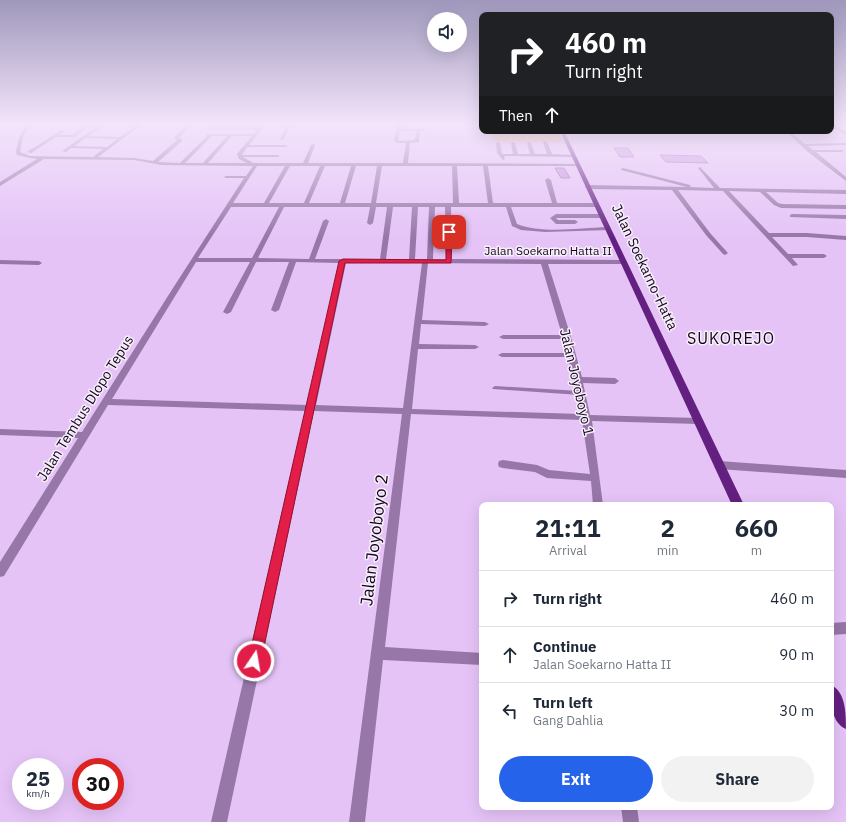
<!DOCTYPE html>
<html lang="en">
<head>
<meta charset="utf-8">
<style>
  :root { --surface:#fff; --page:#f2f2f3; --text:#1f2937; --muted:#747a83; --line:#e0e1e3; --accent:#2563eb }
  body { margin:0; font-family:"IBM Plex Sans",sans-serif; background:var(--page); color:var(--text); height:100vh; display:flex; flex-direction:column; font-size:15px; white-space:nowrap }
  * { box-sizing:border-box; margin:0 }
  p { font-size:13px; color:var(--muted) }
  .icon { flex:none; width:22px; height:22px; fill:none; stroke:currentColor; stroke-width:2; stroke-linecap:round; stroke-linejoin:round }
  .map { position:relative; flex:1; overflow:hidden }
  .details { position:absolute; left:479px; top:502px; width:355px; height:308px; display:flex; flex-direction:column; background:var(--surface); border-radius:8px; box-shadow:0 4px 16px #0002 }
  .details>* { flex:none }
  .guide { position:absolute; left:479px; top:12px; width:355px; height:122px; border-radius:8px; box-shadow:0 4px 16px #0002; background:#202124; color:#fff; overflow:hidden }
  .tools { position:absolute; left:427px; top:12px; display:grid; gap:8px }
  .tools a { display:grid; place-items:center; width:40px; height:40px; border-radius:50%; background:var(--surface); box-shadow:0 4px 16px #0002; font-size:20px }
  .speed { position:absolute; left:12px; top:758px; display:flex; gap:8px; font-size:20px; font-weight:700; text-align:center }
  .speed>* { display:grid; place-content:center; width:52px; height:52px; border-radius:50%; background:var(--surface); box-shadow:0 4px 16px #0002; line-height:1 }
  .speed small { font-size:10px; font-weight:400 }
  .speed .limit { border:6px solid #d22; background:#fff; color:#111 }
  .pin { position:absolute; display:grid; place-items:center; width:34px; height:34px; color:#fff; margin:-17px; border-radius:8px; box-shadow:0 2px 6px #0006 }
  .me { position:absolute; width:44px; margin:-22px; rotate:12deg; stroke-linejoin:round; filter:drop-shadow(0 0 3px #0008) }
  .turn { display:flex; align-items:center; gap:14px; height:84px; padding:0 20px; font-size:18px }
  .turn .icon { width:52px; height:52px; stroke-width:2.5 }
  .turn b { display:block; font-size:28px; line-height:34px }
  .then { display:flex; align-items:center; height:38px; padding:0 20px; background:#0003; gap:8px; font-size:15px }
  .eta { display:flex; justify-content:space-evenly; align-items:center; height:68px; text-align:center }
  .eta b { font-size:24px; font-weight:700; line-height:28px }
  .primary-button { display:flex; gap:8px; margin-top:auto; padding:8px 20px }
  .primary-button a { flex:1; height:46px; border-radius:24px; background:var(--accent); color:#fff; font-size:16px; font-weight:700; line-height:46px; text-align:center }
  .primary-button a+a { background:var(--page); color:var(--text) }
  ul { padding:0; list-style:none }
  li { display:flex; align-items:center; gap:12px; height:56px; padding:0 20px; border-top:1px solid var(--line) }
  li div { flex:1 }
  li b { display:block; font-size:15px }
  li em { font-style:normal }
  .map>svg:first-child { display:block }
  .green { fill:#f4b966 }
  .building { fill:#c791e1; stroke:#956eaa }
  .lines { fill:none; stroke-linecap:round; stroke-linejoin:round }
  .pedestrian { fill:#9776a8; fill-rule:evenodd }
  .minor { fill:#9776a8; fill-rule:evenodd }
  .secondary { fill:#7a4792; fill-rule:evenodd }
  .primary { fill:#642080; fill-rule:evenodd }
  .route { fill:#e11d48; stroke:#92132f }
  .labels { text-anchor:middle; stroke-width:3; stroke-linejoin:round; paint-order:stroke }
  .far-street-label { font-size:12px; fill:#14051b; stroke:#f8effc }
  .street-label { font-size:14px; fill:#14051b; stroke:#f8effc }
  .quarter-label { font-size:16px; letter-spacing:1px; fill:#14051b; stroke:#f8effc }
  .near-street-label { font-size:17px; fill:#14051b; stroke:#f8effc }
</style>
</head>
<body>
<div class="map">
<svg width="846" height="822" viewBox="0 0 846 822">
  <rect width="100%" height="100%" fill="#e5c3f7"/>
  <!-- green -->
  <path class="green" d="M492,131h66l4,11 -68,-1z"/>
  <!-- building -->
  <path class="building" d="M614,148h14l6,9h-14z
    M660,155l41,1 7,7 -42,-1z
    M555,168h9l6,10h-9z"/>
  <g class="lines">
    <!-- pedestrian -->
    <path class="pedestrian" d="M495,386l85,5 3,2 -3,2 -87,-6 -1,-1z"/>
    <!-- minor -->
    <path class="minor" d="M27,123h4l-8,14 -3,15 10,4 63,1 10,-8 -32,-1 -5,4 -4,-1 40,-28h5l-18,13 31,1 19,-14h5l-46,34 36,1 19,3 24,-21 -3,-2 14,-15h5l-14,15 3,1v2l-24,21 22,1 27,-27 -1,-2h48l3,-4 -47,-1 -1,-2 50,1 4,-5h4l-18,22h37l2,1 -2,1h-39l-5,8h36l2,1 -2,1h-35l10,6h50l8,-18 2,-1 2,1 -7,18h95l3,-20h-10l-2,-4 4,-16h4l-1,6h25l2,1 -8,1 -1,11 -9,1 -2,20 169,1h2v2h-91l5,37h59l-7,-23 3,-2 3,2 6,23h39l3,2 -3,2h-85l6,17c25,10 63,4 90,3l3,2 -1,1 -64,2 -24,-2 -9,-4 -6,-19h-55l1,52 172,1 3,2 -3,2h-76l23,73 11,40 33,1 4,3 -4,3 -32,-1 7,32 108,3 5,3 -5,3 -106,-3 11,84h-10l-2,-24 -44,-3 -12,-6 -32,-4 -4,-1 -1,-3 1,-3 4,-1 34,5 12,5 41,4 -8,-54 -171,-6 -26,233 97,6v12l-99,-5 -18,162h-16l53,-408 -88,-3 -87,411h-16l94,-411 -197,-6 -104,171 -4,1v-15l78,-124 -78,-3v-6l82,3 91,-144 71,-110h-18l-2,-1 2,-1h20l7,-10 -91,-1 -28,-5 -90,-1 -44,27v-4l37,-23 -7,-1 -13,-3 -1,-3 3,-15zM400,131h16l-1,9 -16,1 -1,-2zM212,136h15l-24,27h-18zM232,136h20l-15,18 2,5 8,4h-39zM85,138l32,1 -10,8 -32,-1zM257,166h28l-21,37h-31zM290,166h30l-16,37h-35zM325,166h26l-11,37h-31zM356,166h21l-6,37h-26zM382,166h70l1,37h-77zM457,166h26l5,37h-29zM231,207h48l-27,51h-54zM284,207h86l-3,16 3,2 3,-2 3,-16h11l-7,52h-65l14,-38 -3,-2 -3,2 -14,38 -51,-1zM393,207h19l-3,52h-23zM418,207h11l-2,52h-12zM435,207h10l1,52h-13zM196,262h54l-27,50 4,2 4,-2 25,-50h33l-18,48 4,2 4,-2 17,-48 43,1 -32,142 -195,-6zM346,263h76l-19,145 -87,-3zM428,263l113,1 21,71h-59l-4,2 4,2h60l4,14h-65l-4,2 4,2h66l13,57 -169,-5 6,-60h57l4,-2 -4,-2 -56,-1 2,-20 64,2 4,-2 -4,-2 -63,-2z
      M88,123h5l-18,14h-19l-25,16 -4,-1 35,-22 3,1 -5,4h12z
      M288,123h4l-8,16 -4,1z
      M831,123l15,9v3l-15,-9z
      M785,131h5l15,13 41,-1v2l-38,1 5,4h31l-2,2h-26l30,25v4l-38,-29z
      M545,141l2,1 5,12 21,1 2,1 -2,1 -69,-1 1,3 -2,1 -6,-7 -1,-10 2,-1 2,1 2,11h11l-2,-11 2,-1 2,1 3,11h12l-3,-11 2,-1 2,1 4,11h12l-4,-12z
      M700,167l20,21 126,2v4l-80,-2 12,11 4,1 64,1v4l-65,-1 -7,-3 -14,-13 -31,-1 40,42h38l39,3v4l-39,-3h-35l16,17h36l3,2 -3,2h-32l6,7 -5,1 -70,-75 -45,-1 32,43 17,19 1,1 -3,2 -2,-1 -17,-19 -34,-45 -84,-1 -3,-2 3,-2 99,2 -66,-17v-1l2,-1 67,17 1,1 -2,1 25,1 -16,-20z
      M556,214h45l3,2 -3,2h-45l2,2h17l3,2 -3,2h-19l-6,-6z
      M792,214l54,1v4l-56,-2v-2z
      M0,260l39,1 3,2 -3,2 -39,-1z
      M719,461l127,9v8l-127,-9 -4,-1 -1,-3 1,-3z
      M846,622v12l-15,1v-12z
      M621,807h16l2,15h-16z"/>
    <!-- secondary -->
    <path class="secondary" d="M410,123h72v2l-70,-1z"/>
    <!-- primary -->
    <path class="primary" d="M560,131h4l180,374h-12z
      M831,685c15,7 15,29 15,44 -16,-7 -15,-29 -15,-44z"/>
  </g>
  <!-- sky -->
  <linearGradient id="sky" x2="0" y2="1"><stop stop-color="#9f98bc"/><stop offset="0.52" stop-color="#f3e4fb"/><stop offset="1" stop-color="#f3e4fb" stop-opacity="0"/></linearGradient>
  <rect width="846" height="238" fill="url(#sky)"/>
  <!-- route -->
  <path class="route" d="M446,230l6,2 -1,31h-106l-84,398 -2,5 -5,2 -4,-2 -2,-5 91,-400 4,-2 103,1z"/>
  <g class="labels">
    <!-- far-street labels -->
    <g class="far-street-label">
      <text x="548" y="255">Jalan Soekarno Hatta II</text>
    </g>
    <!-- street labels -->
    <g class="street-label">
      <text transform="translate(645 267) rotate(65)" y="5">Jalan Soekarno-Hatta</text>
      <text transform="translate(577 382) rotate(77)" y="5">Jalan Joyoboyo 1</text>
      <text transform="translate(85 408) rotate(-58)" y="5">Jalan Tembus Dlopo Tepus</text>
    </g>
    <!-- quarter labels -->
    <g class="quarter-label">
      <text x="731" y="344">SUKOREJO</text>
    </g>
    <!-- near-street labels -->
    <g class="near-street-label">
      <text transform="translate(374 540) rotate(-83)" y="6">Jalan Joyoboyo 2</text>
    </g>
  </g>
</svg>
<div class="tools">
<a><svg class="icon" aria-label="sound" viewBox="0 0 24 24"><path d="M4 9h4l5-4v14l-5-4H4zM17 9q2 3 0 6"/></svg></a>
</div>
<div class="speed"><div>25<small>km/h</small></div><div class="limit">30</div></div>
<div class="pin" style="left:449px;top:232px;background:#d93025"><svg class="icon" aria-label="arrive" viewBox="0 0 24 24"><path d="M6 21V4h12l-3 4 3 4H6"/></svg></div>
<svg class="me" style="left:254px;top:661px" viewBox="-20 -20 40 40"><circle r="17" fill="#e11d48" stroke="#fff" stroke-width="3"/><path d="M0-11L8 9 0 5-8 9z" fill="#fff"/></svg>
<div class="guide">
<div class="turn"><svg class="icon" aria-label="right" viewBox="0 0 24 24"><path d="M7 20v-9h11M14 6l5 5-5 5"/></svg><div><b>460 m</b>Turn right</div></div>
<div class="then">Then<svg class="icon" aria-label="ahead" viewBox="0 0 24 24"><path d="M12 20V5M6 11l6-6 6 6"/></svg></div>
</div>
<section class="details">
<div class="eta">
<div><b>21:11</b><p>Arrival</p></div>
<div><b>2</b><p>min</p></div>
<div><b>660</b><p>m</p></div>
</div>
<ul>
<li><svg class="icon" aria-label="right" viewBox="0 0 24 24"><path d="M7 20v-9h11M14 6l5 5-5 5"/></svg><div><b>Turn right</b></div><em>460 m</em></li>
<li><svg class="icon" aria-label="ahead" viewBox="0 0 24 24"><path d="M12 20V5M6 11l6-6 6 6"/></svg><div><b>Continue</b><p>Jalan Soekarno Hatta II</p></div><em>90 m</em></li>
<li><svg class="icon" aria-label="left" viewBox="0 0 24 24"><path d="M17 20v-9H6M10 6l-5 5 5 5"/></svg><div><b>Turn left</b><p>Gang Dahlia</p></div><em>30 m</em></li>
</ul>
<div class="primary-button"><a>Exit</a><a>Share</a></div>
</section>
</div>
</body>
</html>
